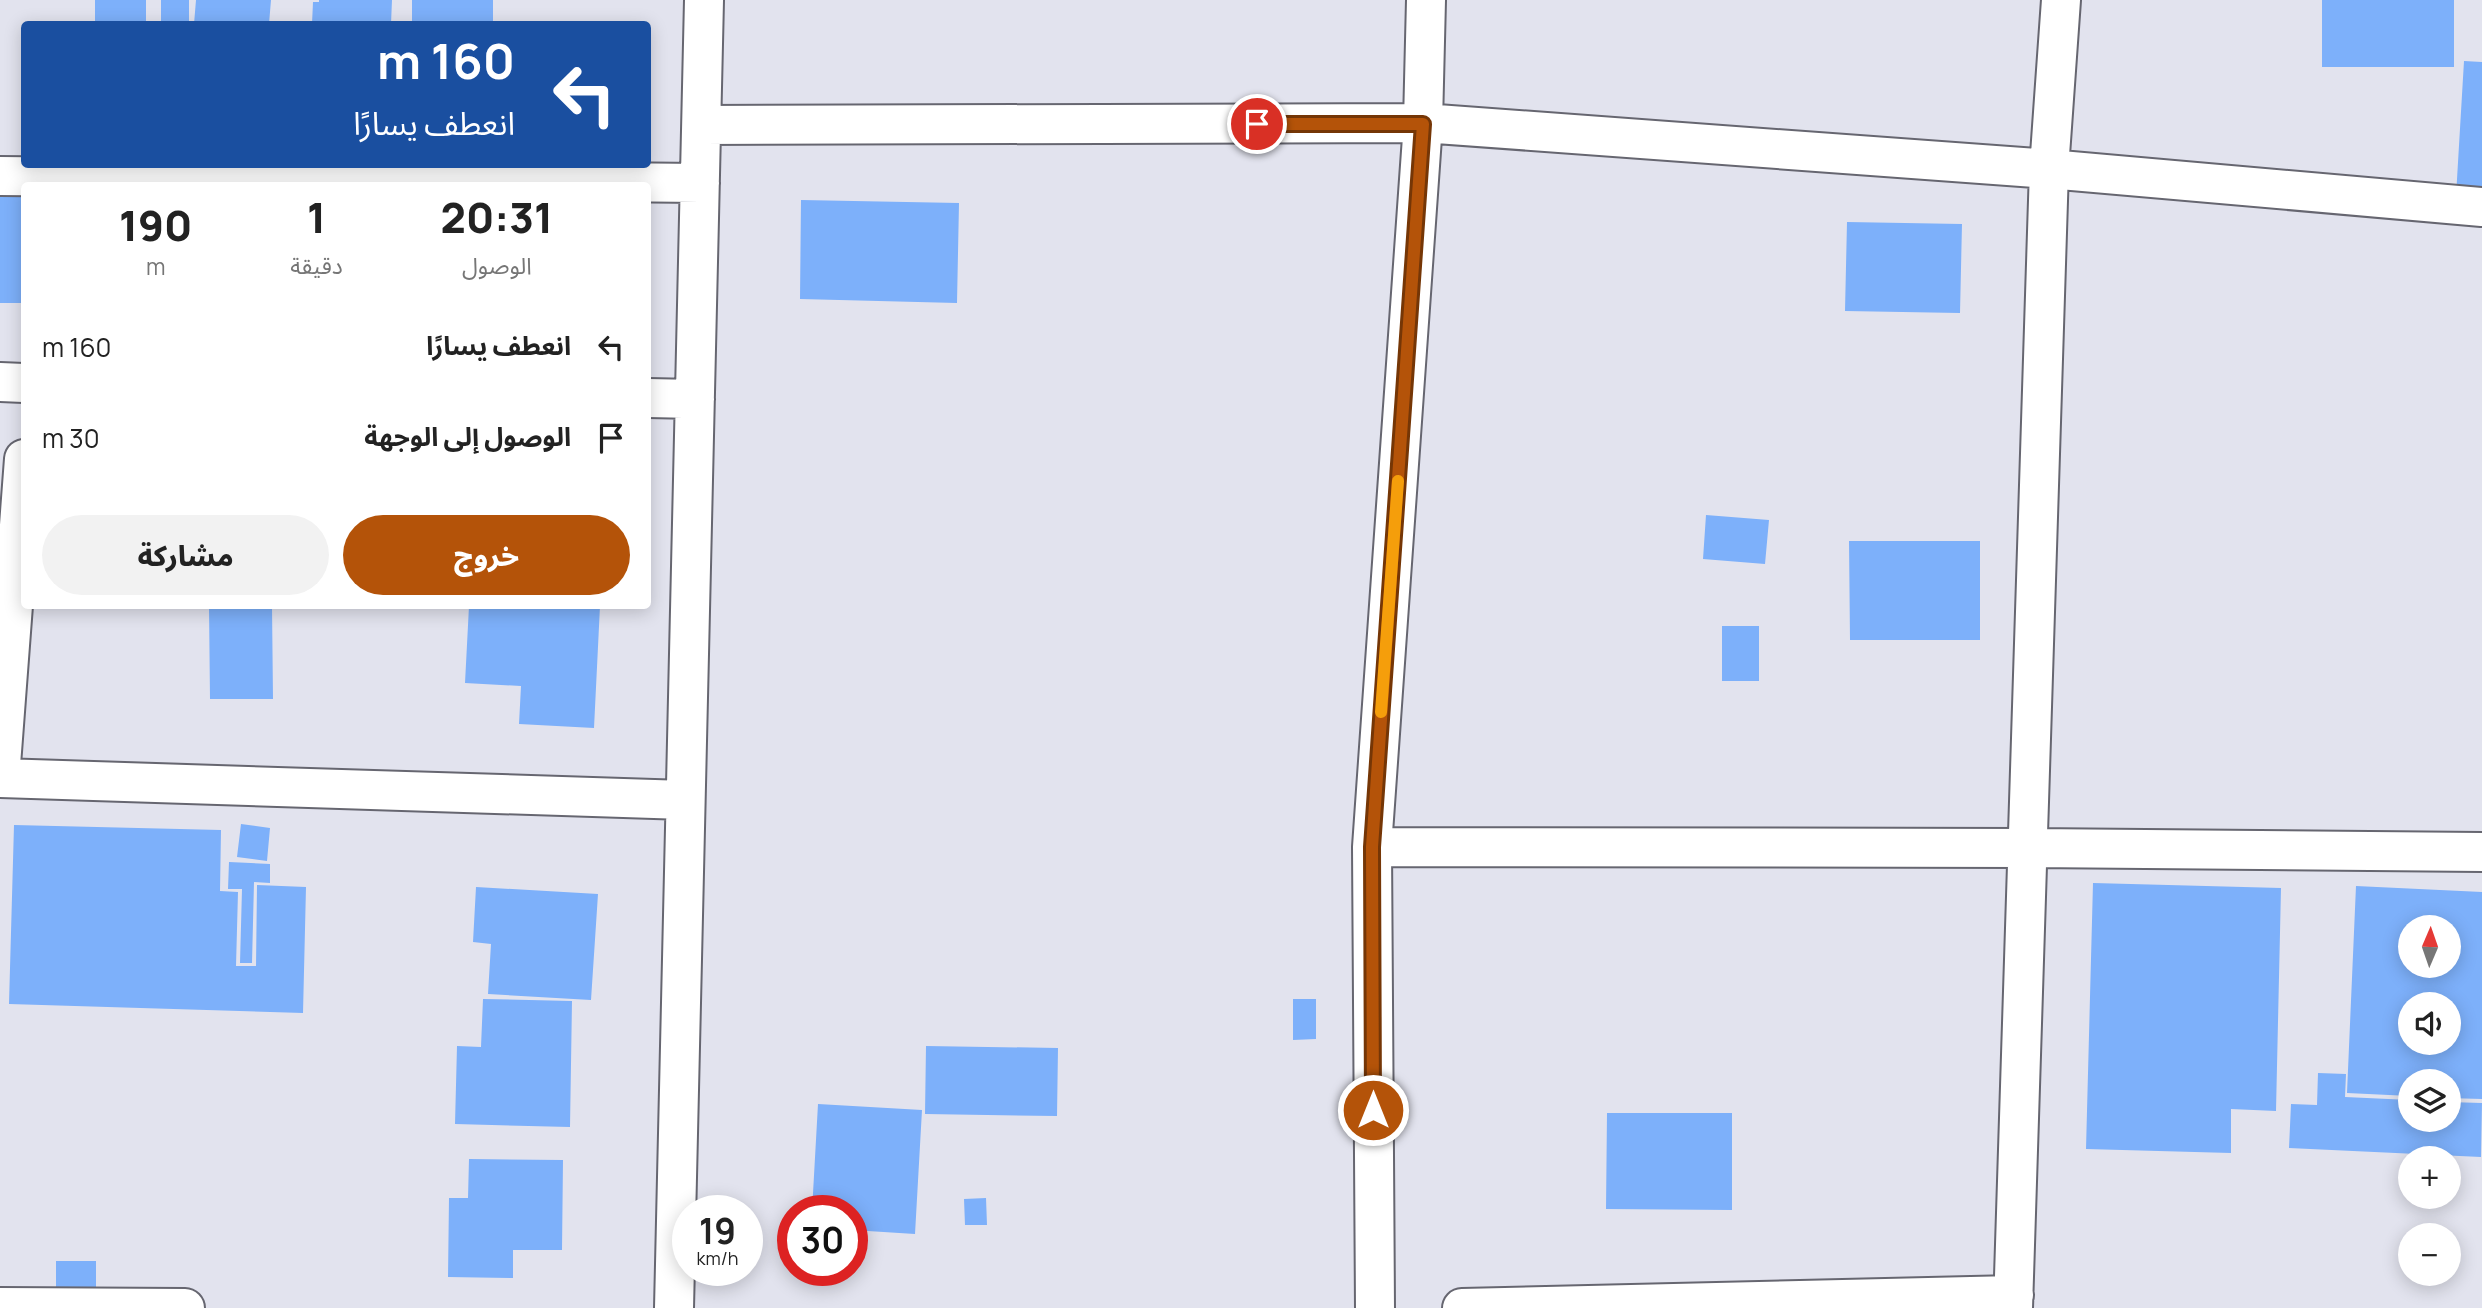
<!DOCTYPE html>
<html lang="ar">
<head>
<meta charset="utf-8">
<style>
  :root { --surface:#fff; --page:#f2f2f2; --text:#222; --muted:#767676; --accent:#b45309 }
  body { margin:0; font-family:Manrope,"Noto Sans Arabic",sans-serif; background:var(--page); color:var(--text); direction:rtl; height:100vh; display:flex; flex-direction:column; font-size:26px; white-space:nowrap }
  * { box-sizing:border-box; margin:0 }
  p { font-size:23px; color:var(--muted) }
  .icon { flex:none; width:38px; height:38px; fill:none; stroke:currentColor; stroke-width:2; stroke-linecap:round; stroke-linejoin:round }
  .map { position:relative; flex:1; overflow:hidden; direction:ltr }
  .details { position:absolute; left:21px; top:182px; width:630px; height:427px; display:flex; flex-direction:column; background:var(--surface); border-radius:7px; box-shadow:0 4px 18px #0003; direction:rtl }
  .details>* { flex:none }
  .banner { position:absolute; left:21px; top:21px; width:630px; height:147px; border-radius:7px; box-shadow:0 4px 18px #0003; direction:rtl; background:#1a4fa0; color:#fff; overflow:hidden }
  .needle { width:46px; rotate:2deg }
  .fabs { position:absolute; left:2398px; top:915px; display:grid; gap:14px }
  .fabs a { display:grid; place-items:center; width:63px; height:63px; border-radius:50%; background:var(--surface); box-shadow:0 4px 18px #0003; font-size:35px }
  .speed { position:absolute; left:672px; top:1195px; display:flex; gap:14px; font-size:35px; font-weight:700; text-align:center }
  .speed>* { display:grid; place-content:center; width:91px; height:91px; border-radius:50%; background:var(--surface); box-shadow:0 4px 18px #0003; line-height:1 }
  .speed small { font-size:18px; font-weight:400 }
  .speed .limit { border:10px solid #d22; background:#fff; color:#111 }
  .pin { position:absolute; display:grid; place-items:center; width:60px; height:60px; color:#fff; margin:-30px; border:4px solid #fff; border-radius:50%; box-shadow:0 2px 7px #0007 }
  .me { position:absolute; width:77px; margin:-38px; rotate:0deg; stroke-linejoin:round; filter:drop-shadow(0 0 5px #0008) }
  .turn { display:flex; align-items:center; gap:24px; height:147px; padding:0 21px; font-size:32px }
  .turn .icon { width:91px; height:91px; stroke-width:2.5 }
  .turn b { display:block; font-size:49px; line-height:60px }
  .eta { display:flex; justify-content:space-evenly; align-items:center; height:119px; text-align:center }
  .eta b { font-size:42px; font-weight:800; line-height:49px }
  .cta { display:flex; gap:14px; margin-top:auto; padding:14px 21px }
  .cta a { flex:1; height:80px; border-radius:42px; background:var(--accent); color:#fff; font-size:28px; font-weight:800; line-height:80px; text-align:center }
  .cta a+a { background:var(--page); color:var(--text) }
  ul { padding:0; list-style:none }
  li { display:flex; align-items:center; gap:21px; height:91px; padding:0 21px }
  li div { flex:1 }
  li b { display:block; font-size:26px }
  li em { font-style:normal }
  .map>svg:first-child { display:block }
  .building { fill:#7db0fa; fill-rule:evenodd }
  .lines { fill:none; stroke-linecap:round; stroke-linejoin:round }
  .minor-casing { stroke:#666670; stroke-width:42 }
  .minor { stroke:#fff; stroke-width:38 }
  .route-casing { stroke:#753606; stroke-width:18 }
  .route { stroke:#b45309; stroke-width:12 }
  .slow { stroke:#f59e0b; stroke-width:12 }
</style>
</head>
<body>
<div class="map">
<svg width="2482" height="1308" viewBox="0 0 2482 1308">
  <rect width="100%" height="100%" fill="#e2e3ee"/>
  <!-- building -->
  <path class="building" d="M95,0h51v24h-51z
    M161,0h28v24h-28z
    M196,0h75l-2,24h-75z
    M319,0h73l-1,24h-79l1,-22h6z
    M412,0h81v24h-81z
    M2322,0h132v67h-132z
    M2464,61l18,1v136l-26,-2z
    M0,196l24,1v106h-24z
    M801,200l158,3 -2,100 -157,-4z
    M1847,222l115,2 -2,89 -115,-2z
    M1706,515l63,5 -4,44 -62,-5z
    M1849,541h131v99h-130z
    M209,606h63l1,93h-63z
    M469,606h131l-6,122 -75,-4 2,-38 -56,-3z
    M1722,626h37v55h-37z
    M241,824l29,4 -3,33 -30,-4z
    M14,825l207,5 -1,61 18,1 -2,74h20l1,-81 49,2 -3,126 -294,-9z
    M229,862l41,2v19l-16,-1 -2,81h-12l2,-74h-14z
    M2093,883l188,5 -5,223 -45,-2v44l-145,-4z
    M2356,886l126,6v207l-34,-1v-16h-38v14l-63,-3zM2410,928h38v38h-38zM2410,1004h38v39h-38z
    M476,887l122,7 -7,106 -103,-6 3,-50 -18,-2z
    M483,999l89,2 -2,126 -115,-3 2,-78 24,1z
    M1293,999h23v40l-23,1z
    M926,1046l132,2 -1,68 -132,-2z
    M2318,1073l28,1 -1,23 65,3v20h38v-18l34,1 -1,54 -192,-9 2,-44 26,1z
    M818,1104l104,6 -7,124 -63,-4v-19h-40z
    M1607,1113h125v97l-126,-1z
    M469,1159l94,1 -1,90h-49v28l-65,-1 1,-79h19z
    M986,1198l1,27h-22l-1,-26z
    M56,1261h40v36h-40z"/>
  <g class="lines">
    <!-- minor casing -->
    <g class="minor-casing">
      <path id="minor" d="M702,125l721,-2 626,46 433,38
        M0,176l700,7
        M0,382l24,1
        M648,398l47,1
        M0,778l685,22
        M0,778l24,-319
        M1372,847l655,1 455,4
        M0,1307l185,1
        M674,1308l30,-1308
        M1375,1308l-3,-461 51,-724 3,-123
        M1462,1308l552,-13
        M2013,1308l36,-1139 12,-169"/>
    </g>
    <!-- minor -->
    <use href="#minor" class="minor"/>
  </g>
  <g class="lines">
    <!-- route casing -->
    <g class="route-casing">
      <path id="route" d="M1257,124h166l-51,723 1,263"/>
    </g>
    <!-- route -->
    <use href="#route" class="route"/>
    <!-- slow -->
    <path class="slow" d="M1381,712l17,-231"/>
  </g>
</svg>
<div class="fabs">
<a><svg class="needle" viewBox="-14 -14 28 28"><path d="M0-13l5 13h-10z" fill="#e53935"/><path d="M0 13l5-13h-10z" fill="#767676"/></svg></a>
<a><svg class="icon" aria-label="sound" viewBox="0 0 24 24"><path d="M4 9h4l5-4v14l-5-4H4zM17 9q2 3 0 6"/></svg></a>
<a><svg class="icon" aria-label="layers" viewBox="0 0 24 24"><path d="M12 4l9 5-9 5-9-5zM3 14l9 5 9-5"/></svg></a>
<a>+</a>
<a>−</a>
</div>
<div class="speed"><div>19<small>km/h</small></div><div class="limit">30</div></div>
<div class="pin" style="left:1257px;top:124px;background:#d93025"><svg class="icon" aria-label="arrive" viewBox="0 0 24 24"><path d="M6 21V4h12l-3 4 3 4H6"/></svg></div>
<svg class="me" style="left:1373px;top:1110px" viewBox="-20 -20 40 40"><circle r="17" fill="#b45309" stroke="#fff" stroke-width="3"/><path d="M0-11L8 9 0 5-8 9z" fill="#fff"/></svg>
<div class="banner">
<div class="turn"><svg class="icon" aria-label="left" viewBox="0 0 24 24"><path d="M17 20v-9H6M10 6l-5 5 5 5"/></svg><div><b>160 m</b>انعطف يسارًا</div></div>
</div>
<section class="details">
<div class="eta">
<div><b>20:31</b><p>الوصول</p></div>
<div><b>1</b><p>دقيقة</p></div>
<div><b>190</b><p>m</p></div>
</div>
<ul>
<li><svg class="icon" aria-label="left" viewBox="0 0 24 24"><path d="M17 20v-9H6M10 6l-5 5 5 5"/></svg><div><b>انعطف يسارًا</b></div><em>160 m</em></li>
<li><svg class="icon" aria-label="arrive" viewBox="0 0 24 24"><path d="M6 21V4h12l-3 4 3 4H6"/></svg><div><b>الوصول إلى الوجهة</b></div><em>30 m</em></li>
</ul>
<div class="cta"><a>خروج</a><a>مشاركة</a></div>
</section>
</div>
</body>
</html>
